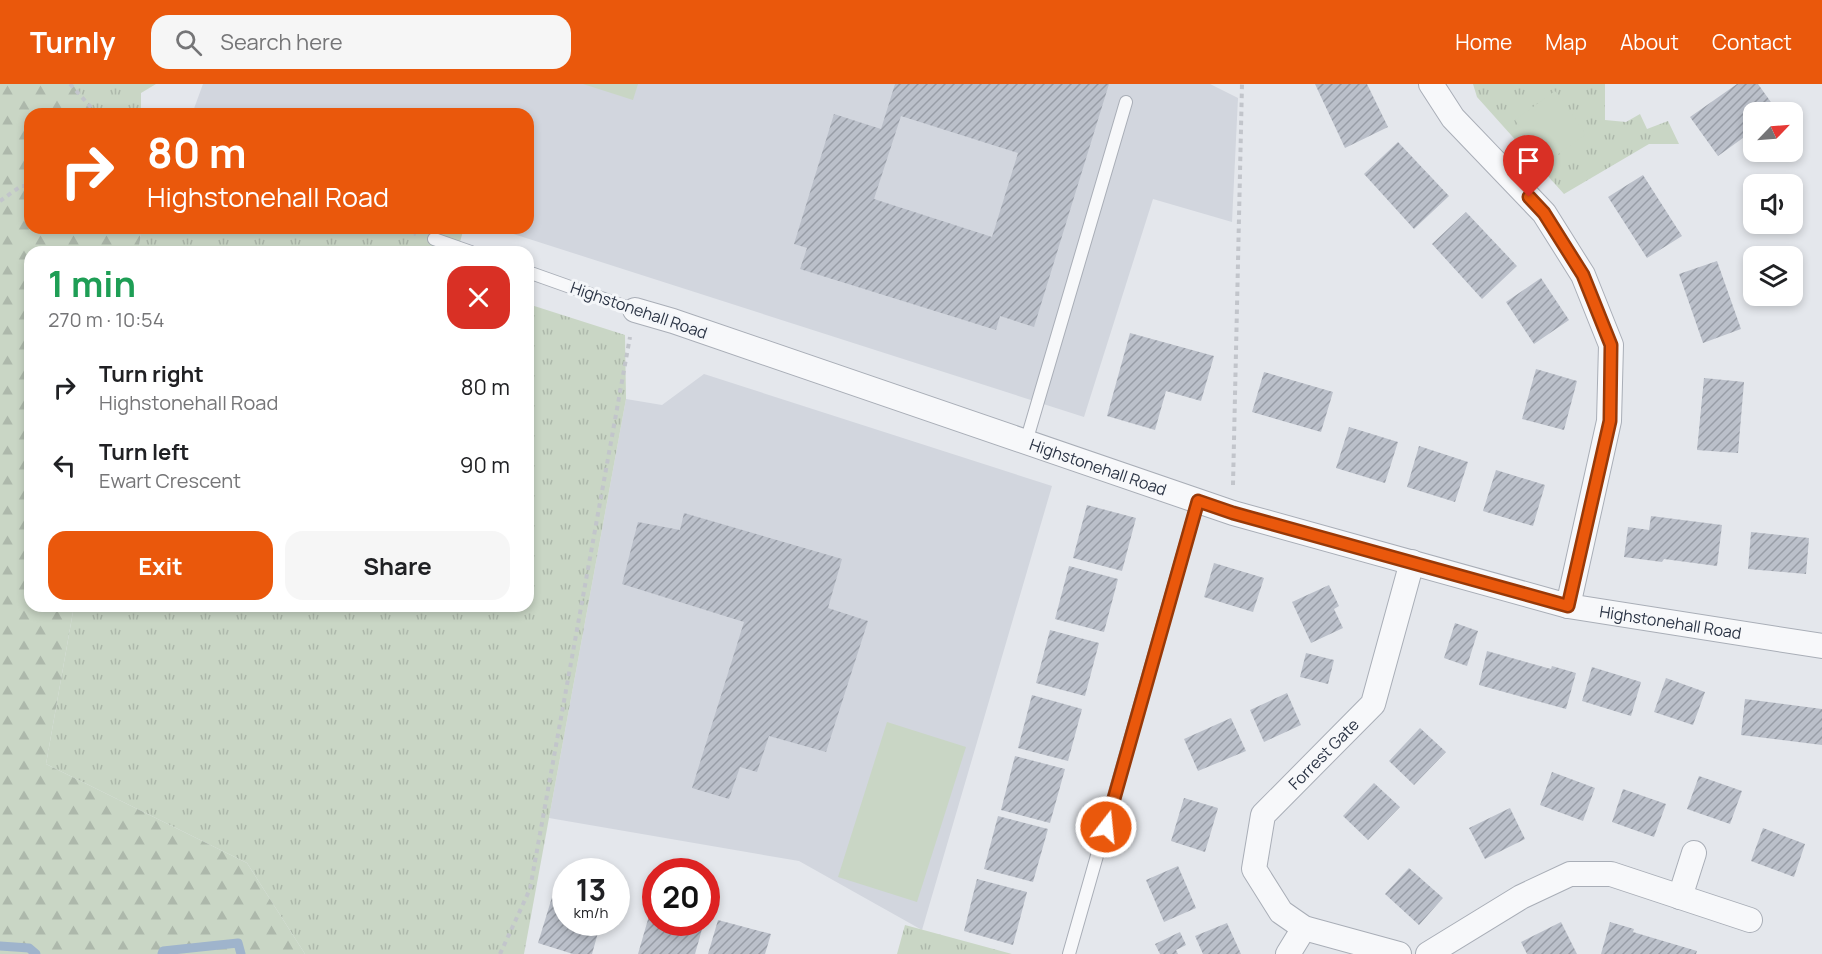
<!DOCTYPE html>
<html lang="en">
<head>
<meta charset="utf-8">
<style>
  :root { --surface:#fff; --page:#f6f6f6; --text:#202124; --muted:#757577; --accent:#ea580c }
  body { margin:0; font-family:Manrope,sans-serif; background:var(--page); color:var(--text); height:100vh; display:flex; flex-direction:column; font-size:22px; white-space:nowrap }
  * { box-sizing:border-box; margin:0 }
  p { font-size:20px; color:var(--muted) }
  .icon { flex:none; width:33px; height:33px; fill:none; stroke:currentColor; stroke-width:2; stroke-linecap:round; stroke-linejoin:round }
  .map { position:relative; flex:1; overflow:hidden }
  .drawer { position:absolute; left:24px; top:162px; width:510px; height:366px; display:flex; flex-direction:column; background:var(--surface); border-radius:18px; box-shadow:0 3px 9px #0003 }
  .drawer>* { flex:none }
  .guide { position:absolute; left:24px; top:24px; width:510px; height:126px; border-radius:18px; box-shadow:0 3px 9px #0003; background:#ea580c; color:#fff; overflow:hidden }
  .needle { width:39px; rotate:65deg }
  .buttons { position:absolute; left:1743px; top:18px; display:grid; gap:12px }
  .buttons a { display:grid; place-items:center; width:60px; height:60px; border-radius:12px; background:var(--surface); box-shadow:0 3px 9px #0003; font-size:30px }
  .speed { position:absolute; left:552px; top:774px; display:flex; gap:12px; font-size:30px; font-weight:700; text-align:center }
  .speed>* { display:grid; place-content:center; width:78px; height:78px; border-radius:50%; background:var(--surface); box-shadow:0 3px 9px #0003; line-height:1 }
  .speed small { font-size:15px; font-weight:400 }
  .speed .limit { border:9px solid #d22; background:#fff; color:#111 }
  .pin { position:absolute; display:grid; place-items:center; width:51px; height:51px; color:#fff; margin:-62px -26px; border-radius:50% 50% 50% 0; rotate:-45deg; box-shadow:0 0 6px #0007 }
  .pin .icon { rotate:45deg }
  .me { position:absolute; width:66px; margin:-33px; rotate:16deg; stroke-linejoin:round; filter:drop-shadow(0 0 4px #0008) }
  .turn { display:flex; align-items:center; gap:21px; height:126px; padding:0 24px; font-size:27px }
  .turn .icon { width:78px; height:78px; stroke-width:2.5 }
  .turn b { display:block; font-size:42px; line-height:51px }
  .round { display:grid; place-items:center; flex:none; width:63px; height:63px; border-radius:18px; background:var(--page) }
  .headline { display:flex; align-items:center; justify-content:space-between; height:102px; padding:0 24px }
  h1 { font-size:36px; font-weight:700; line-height:45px; color:#1e9e55 }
  .primary-button { display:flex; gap:12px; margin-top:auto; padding:12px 24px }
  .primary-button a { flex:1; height:69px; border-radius:18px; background:var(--accent); color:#fff; font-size:24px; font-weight:700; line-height:69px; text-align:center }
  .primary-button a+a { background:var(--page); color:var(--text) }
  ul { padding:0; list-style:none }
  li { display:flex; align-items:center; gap:18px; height:78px; padding:0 24px }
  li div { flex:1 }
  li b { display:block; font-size:22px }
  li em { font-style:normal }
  header { display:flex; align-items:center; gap:36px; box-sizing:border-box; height:84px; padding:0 30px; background:var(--accent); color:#fff }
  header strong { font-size:28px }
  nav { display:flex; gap:33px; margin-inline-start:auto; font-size:21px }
  .search { width:420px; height:54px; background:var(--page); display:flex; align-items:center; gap:15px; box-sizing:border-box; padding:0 21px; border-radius:18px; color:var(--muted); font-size:22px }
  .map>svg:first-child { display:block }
  .built { fill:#d2d6de }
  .grass { fill:url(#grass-tufts) }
  .forest { fill:url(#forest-firs) }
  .pitch { fill:#c9d6c5 }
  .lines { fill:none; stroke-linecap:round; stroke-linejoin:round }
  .stream { stroke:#9fb4cc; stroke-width:9 }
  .building { fill:url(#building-hatch); fill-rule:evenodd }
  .service-casing { stroke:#a9aeb7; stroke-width:14 }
  .minor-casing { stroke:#a9aeb7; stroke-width:26 }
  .path { stroke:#c2c5cb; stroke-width:4; stroke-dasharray:4.5 4.5; stroke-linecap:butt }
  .service { stroke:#f7f8fa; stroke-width:12 }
  .minor { stroke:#f7f8fa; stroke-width:24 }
  .route-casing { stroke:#983908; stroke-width:15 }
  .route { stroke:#ea580c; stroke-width:10 }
  .labels { text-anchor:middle; stroke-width:6; stroke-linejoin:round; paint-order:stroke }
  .street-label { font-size:16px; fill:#2b3445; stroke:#f4f6f9 }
</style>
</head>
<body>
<header>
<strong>Turnly</strong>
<div class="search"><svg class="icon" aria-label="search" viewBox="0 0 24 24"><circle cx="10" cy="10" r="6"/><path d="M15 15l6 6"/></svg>Search here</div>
<nav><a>Home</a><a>Map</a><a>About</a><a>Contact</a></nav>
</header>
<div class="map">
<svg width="1822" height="870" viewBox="0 0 1822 870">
  <defs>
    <pattern id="grass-tufts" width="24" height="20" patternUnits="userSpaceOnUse" patternTransform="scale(1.5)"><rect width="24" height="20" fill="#c9d6c5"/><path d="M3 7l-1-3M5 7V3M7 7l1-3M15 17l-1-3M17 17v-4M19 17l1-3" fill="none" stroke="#adb8ab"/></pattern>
    <pattern id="forest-firs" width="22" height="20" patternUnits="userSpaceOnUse" patternTransform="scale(1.5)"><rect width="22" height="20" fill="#c9d6c5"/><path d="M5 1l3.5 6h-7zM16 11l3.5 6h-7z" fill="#adb8ab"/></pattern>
    <pattern id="building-hatch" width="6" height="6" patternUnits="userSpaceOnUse" patternTransform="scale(1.5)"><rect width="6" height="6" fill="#bbc0ca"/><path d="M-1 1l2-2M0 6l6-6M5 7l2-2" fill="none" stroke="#989da6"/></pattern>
  </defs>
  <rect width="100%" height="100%" fill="#e4e7ec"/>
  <!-- built -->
  <path class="built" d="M203,0h1007l28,14 -6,124 -79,-23 -69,218 -589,-189h33v-114h-336z
    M704,290l348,112 -130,444 -123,-69 -250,-43 77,-419 36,6z"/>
  <!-- grass -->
  <path class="grass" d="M70,0h86l-15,9v21h-44z
    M1473,0h132v36l21,2 14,-8 7,15 21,-8 11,23h-30l-85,50 -87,-97z
    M142,144h322l-7,24h-319z
    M528,220l97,31 1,64 -102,555h-219l-58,-91 -201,-99 28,-158h454z
    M905,841l107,29h-115z"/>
  <!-- forest -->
  <path class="forest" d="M0,0h72l26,30h-68v114h112l-4,24h-108v354h44l-28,158 201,99 58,91h-305z"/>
  <!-- pitch -->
  <path class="pitch" d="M583,0h55l-5,16z
    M1555,7l31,43 -40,29 -31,-43z
    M887,638l79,25 -49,155 -79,-25z"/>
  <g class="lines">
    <!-- stream -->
    <path class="stream" d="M0,862l29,2 7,6
      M162,870l1,-3 75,-8 3,11"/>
  </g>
  <!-- building -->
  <path class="building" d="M895,0h214l-75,243 -34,-11 -4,14 -196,-61 7,-21 -13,-4 40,-130 47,15zM901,32l117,37 -26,84 -118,-38z
    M1315,0h52l21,43 -43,21z
    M1737,0h21l20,28h-24v18l-36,26 -28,-39z
    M1398,58l51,54 -35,33 -50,-55z
    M1643,91l39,61 -35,22 -39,-61z
    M1466,128l51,54 -35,33 -50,-55z
    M1717,177l24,68 -38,14 -24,-69z
    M1541,194l28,42 -35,24 -28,-42z
    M1130,249l84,23 -13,45 -35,-10 -11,39 -48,-14z
    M1536,285l41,12 -13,49 -42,-11z
    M1264,288l69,20 -12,40 -69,-20z
    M1704,294l40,4 -6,71 -41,-3z
    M1349,343l49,15 -13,41 -49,-15z
    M1419,362l49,16 -13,40 -48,-15z
    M1496,386l49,15 -12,41 -50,-15z
    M1087,421l49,13 -14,53 -49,-13z
    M684,429l158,46 -14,49 40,13 -42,131 -57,-16 -12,36 -17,-5 -11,32 -37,-11 52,-166 -122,-38 16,-62 42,8z
    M1651,432l71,9 -5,41 -53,-7 -2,3 -38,-5 4,-30 21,3z
    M1751,448l58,6 -3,36 -58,-5z
    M1214,479l50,15 -11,34 -49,-15z
    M1069,482l49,13 -14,53 -49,-13z
    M1329,501l10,21 -5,3 9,19 -32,15 -19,-41z
    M1455,539l23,8 -11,35 -23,-8z
    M1050,546l49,13 -14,53 -49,-13z
    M1487,567l64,18 1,-3 24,7 -10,36 -87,-24z
    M1306,569l28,7 -6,24 -28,-7z
    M1592,583l49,15 -10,34 -49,-15z
    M1666,594l39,14 -12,33 -39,-13z
    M1287,609l14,32 -37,17 -14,-32z
    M1032,611l50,14 -14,52 -50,-13z
    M1745,615l77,10v36l-81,-10z
    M1231,634l15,33 -48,20 -14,-32z
    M1420,644l26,24 -32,33 -25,-24z
    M1015,672l50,13 -15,54 -49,-13z
    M1552,688l43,16 -12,33 -43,-16z
    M1699,692l43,15 -12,33 -43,-15z
    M1374,699l26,24 -32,33 -25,-24z
    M1623,705l43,15 -12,33 -42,-15z
    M1184,714l34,10 -13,44 -34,-11z
    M1510,724l15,31 -40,20 -16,-31z
    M998,732l50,13 -15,53 -49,-13z
    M1763,744l42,16 -11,33 -43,-16z
    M1178,782l18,42 -32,14 -18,-42z
    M1409,784l34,30 -24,27 -34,-31z
    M977,795l50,13 -14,53 -49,-14z
    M553,810l13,4v24h35l-9,32h-19l-35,-11z
    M653,818h3v20h48l-9,32h-57z
    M718,836l53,14 -6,20h-57z
    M1561,838l16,32h-50l-6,-12z
    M1610,838l24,7 -1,3 64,19 -1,3h-95z
    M1227,839l14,31h-38l-8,-18z
    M1180,848l6,13 -10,5 2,4h-18l-5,-10z"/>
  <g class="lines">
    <!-- service casing -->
    <g class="service-casing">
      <path id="service" d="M434,155l37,13
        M528,188l107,38
        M1026,358l100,-340
        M1069,870l129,-453"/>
    </g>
    <!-- minor casing -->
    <g class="minor-casing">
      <g id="minor">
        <path d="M1431,0l22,34 91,95 39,62 28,70 -2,76 -41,185"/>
        <path id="s1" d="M635,226l38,11 560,192 335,93 254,40"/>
        <path d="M1680,813l14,-44"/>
        <path d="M1288,870l16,-26"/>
        <path id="s2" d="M1399,870l-95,-26 -23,-16 -27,-43 9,-54 110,-111 39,-142"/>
        <path d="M1428,870l93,-57 49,-23h41l139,46"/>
      </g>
    </g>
    <!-- path -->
    <path class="path" d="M70,0l27,30
      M0,117l21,-15h9
      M397,144l19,6
      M1233,401l9,-401
      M500,870l30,-65 100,-552"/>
    <!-- service -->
    <use href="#service" class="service"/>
    <!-- minor -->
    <use href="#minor" class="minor"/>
  </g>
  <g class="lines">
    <!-- route casing -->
    <g class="route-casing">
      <path id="route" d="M1106,743l92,-326 35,12 335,93 42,-185 1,-76 -28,-70 -39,-62 -15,-16"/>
    </g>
    <!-- route -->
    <use href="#route" class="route"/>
  </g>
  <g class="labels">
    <!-- street labels -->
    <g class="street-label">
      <text transform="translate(639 226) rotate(19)" y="6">Highstonehall Road</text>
      <text dy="6" stroke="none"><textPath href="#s1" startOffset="489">Highstonehall Road</textPath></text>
      <text dy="6" stroke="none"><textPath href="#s1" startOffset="1083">Highstonehall Road</textPath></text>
      <text dy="6" stroke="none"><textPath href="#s2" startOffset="318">Forrest Gate</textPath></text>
    </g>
  </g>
</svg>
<div class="buttons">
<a><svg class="needle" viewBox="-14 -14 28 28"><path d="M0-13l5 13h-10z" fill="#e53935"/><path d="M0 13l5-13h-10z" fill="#757577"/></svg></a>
<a><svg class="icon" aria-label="sound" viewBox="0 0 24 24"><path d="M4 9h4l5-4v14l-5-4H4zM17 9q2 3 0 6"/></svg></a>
<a><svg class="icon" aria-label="layers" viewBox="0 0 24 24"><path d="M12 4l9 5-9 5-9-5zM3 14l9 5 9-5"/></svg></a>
</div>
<div class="speed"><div>13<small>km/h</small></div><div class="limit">20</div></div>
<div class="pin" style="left:1529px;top:113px;background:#d93025"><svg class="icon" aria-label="arrive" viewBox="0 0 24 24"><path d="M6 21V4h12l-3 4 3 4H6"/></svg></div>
<svg class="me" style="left:1106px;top:743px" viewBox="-20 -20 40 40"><circle r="17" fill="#ea580c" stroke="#fff" stroke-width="3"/><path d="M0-11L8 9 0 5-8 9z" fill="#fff"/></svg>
<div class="guide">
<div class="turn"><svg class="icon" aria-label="right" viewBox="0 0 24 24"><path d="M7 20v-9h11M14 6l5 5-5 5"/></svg><div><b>80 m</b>Highstonehall Road</div></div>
</div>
<section class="drawer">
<div class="headline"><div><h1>1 min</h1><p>270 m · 10:54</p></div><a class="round" style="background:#d93025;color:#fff"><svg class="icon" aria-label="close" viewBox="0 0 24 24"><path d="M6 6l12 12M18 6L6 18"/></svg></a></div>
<ul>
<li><svg class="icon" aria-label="right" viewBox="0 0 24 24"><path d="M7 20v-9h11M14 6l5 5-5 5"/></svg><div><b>Turn right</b><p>Highstonehall Road</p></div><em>80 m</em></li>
<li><svg class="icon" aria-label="left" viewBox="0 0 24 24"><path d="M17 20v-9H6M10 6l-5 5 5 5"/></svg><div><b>Turn left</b><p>Ewart Crescent</p></div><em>90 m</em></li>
</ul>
<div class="primary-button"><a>Exit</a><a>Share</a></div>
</section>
</div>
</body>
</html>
